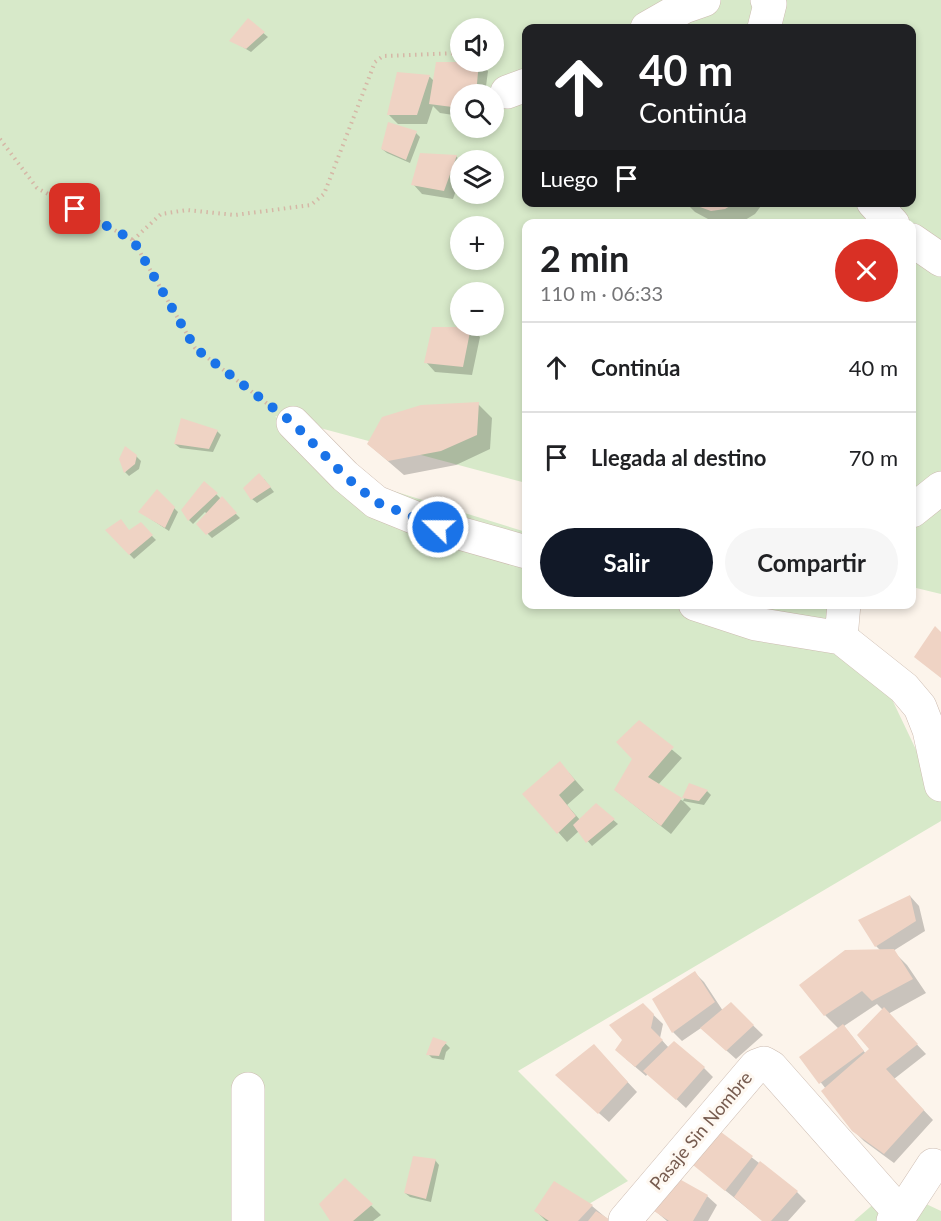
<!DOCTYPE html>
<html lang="es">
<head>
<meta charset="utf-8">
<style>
  :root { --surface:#fff; --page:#f6f6f6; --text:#202124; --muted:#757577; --line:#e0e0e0; --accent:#111827 }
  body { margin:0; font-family:Lato,sans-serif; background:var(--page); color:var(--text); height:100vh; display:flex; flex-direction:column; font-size:22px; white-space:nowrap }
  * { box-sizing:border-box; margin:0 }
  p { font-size:20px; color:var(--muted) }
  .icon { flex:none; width:33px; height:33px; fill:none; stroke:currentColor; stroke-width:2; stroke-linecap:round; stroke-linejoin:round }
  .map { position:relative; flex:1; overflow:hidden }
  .details { position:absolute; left:522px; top:219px; width:394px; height:390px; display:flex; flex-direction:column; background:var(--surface); border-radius:12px; box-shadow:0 3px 9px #0003 }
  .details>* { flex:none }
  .guide { position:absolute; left:522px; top:24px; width:394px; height:183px; border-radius:12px; box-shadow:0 3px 9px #0003; background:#202124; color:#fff; overflow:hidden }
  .fabs { position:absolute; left:450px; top:18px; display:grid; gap:12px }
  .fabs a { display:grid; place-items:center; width:54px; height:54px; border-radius:50%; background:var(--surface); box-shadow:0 3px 9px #0003; font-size:30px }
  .pin { position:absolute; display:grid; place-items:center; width:51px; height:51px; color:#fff; margin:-26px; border-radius:12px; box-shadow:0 3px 9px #0006 }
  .me { position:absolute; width:66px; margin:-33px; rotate:292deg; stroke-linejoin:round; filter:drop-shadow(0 0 4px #0008) }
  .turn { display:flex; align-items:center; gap:21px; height:126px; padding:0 18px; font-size:27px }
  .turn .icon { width:78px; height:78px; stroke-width:2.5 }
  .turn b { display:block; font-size:42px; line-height:51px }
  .then { display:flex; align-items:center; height:57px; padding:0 18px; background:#0003; gap:12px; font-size:22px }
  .round { display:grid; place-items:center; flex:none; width:63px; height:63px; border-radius:32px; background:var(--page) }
  .summary { display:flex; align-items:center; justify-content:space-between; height:102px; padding:0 18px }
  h1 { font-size:36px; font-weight:700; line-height:45px }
  .cta { display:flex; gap:12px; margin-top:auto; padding:12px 18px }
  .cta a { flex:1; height:69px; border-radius:36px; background:var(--accent); color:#fff; font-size:24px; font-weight:700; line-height:69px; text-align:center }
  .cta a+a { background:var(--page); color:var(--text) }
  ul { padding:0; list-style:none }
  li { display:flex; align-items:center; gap:18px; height:90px; padding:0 18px; border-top:2px solid var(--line) }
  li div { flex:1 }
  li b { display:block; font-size:22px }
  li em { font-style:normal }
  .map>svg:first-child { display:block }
  .green { fill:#d7e9c9; fill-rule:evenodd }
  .shadow { fill:#0003; fill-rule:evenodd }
  .building { fill:#efd3c4 }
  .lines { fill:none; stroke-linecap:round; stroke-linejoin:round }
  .minor-casing { stroke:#cdbcb1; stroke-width:34 }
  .path { stroke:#d5b7a6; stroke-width:4; stroke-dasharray:1.5 4.5; stroke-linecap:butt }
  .minor { stroke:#fff; stroke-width:33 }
  .route { stroke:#1a73e8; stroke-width:10; stroke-dasharray:0 18 }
  .labels { text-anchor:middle; stroke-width:6; stroke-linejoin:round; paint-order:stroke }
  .street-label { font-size:18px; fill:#765b4f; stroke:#fef8f1 }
</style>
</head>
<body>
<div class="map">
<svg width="941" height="1221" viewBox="0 0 941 1221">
  <rect width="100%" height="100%" fill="#fcf4eb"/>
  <!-- green -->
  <path class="green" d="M0,0h941v594l-29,-7v-363h-386v259l-251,-67 70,60 181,56v72l321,1 94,197v19l-423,250 110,110 -68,40h-560zM460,28h34v34h-34zM526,28h386v174h-386zM460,94h34v34h-34zM460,160h34v34h-34zM460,226h34v34h-34zM460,292h34v34h-34z
    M892,1188l49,23v10h-87z"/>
  <!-- shadow -->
  <path class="shadow" d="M248,20l20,17 -17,15 -20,-12z
    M478,62l10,9 -3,23h-25v22l-20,-3 -7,-7 -6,18h-29l-9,-9 9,-42 32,4 5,5 3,-19z
    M416,133l4,4 -10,26 -23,-10 -5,-4z
    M456,156l4,5v18l-7,20 -31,-5 -9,-10z
    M685,202h79l-9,12 -15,9 -7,1h-10l-15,-5 -13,-7z
    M471,328l9,9 -8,38 -37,-3 -9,-10z
    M478,404l14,14 -2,31 -34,16 -52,10 -36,-31z
    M217,431l4,4 -8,17 -33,-4 -5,-4z
    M136,456l5,5 -2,8 -10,7 -4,-4z
    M264,479l10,13 -17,11 -5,-4z
    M205,483l35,35 -28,20 -14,-14 9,-10 -2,-2 -12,12 -4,-4z
    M157,491l21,21 -9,19 -29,-19z
    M140,524l16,16 -22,19 -27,-28h23z
    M639,722l43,36 -24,27 25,16 7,-16 17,6 4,4 -7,10 -21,-4 8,8 -20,25 -56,-44 19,-31z
    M569,773l15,17 -17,15 13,15 16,-15 22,19 -26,22 -13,-15 -12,11 -43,-48z
    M910,896l9,10 6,25 -32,20 14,14 19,28 -38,21 38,40 -32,25 39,41 -39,43 -30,-22 -11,-11 -27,-41 -25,-32 38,-28 -14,-14 -24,-30 80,-34 -5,-5zM877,1004l6,6 -12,39 -5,5 -22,-28z
    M695,973l9,9 19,29 8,-7 32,31 -27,24 -35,-31 -19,13 -9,-9z
    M643,1005l20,19 -3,14 9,10 35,20 9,9 -27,31 -38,-35 -2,3 -20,-17z
    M434,1039l12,5 4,4 -4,4 -2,8 -12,-2 -4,-4z
    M603,1056l34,36 -28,30 -43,-38z
    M721,1134l76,58 9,9 -18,20h-25l-58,-47z
    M435,1160l4,5 -8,37 -21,-5 -5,-4z
    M674,1178l33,18 10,9 -9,16h-41l-14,-12z
    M345,1180l36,35 -8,6h-41z
    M555,1183l37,23 18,15h-64l-10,-10z"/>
  <!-- building -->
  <path class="building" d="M248,18l17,14 -19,17 -17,-8z
    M436,62h43l-3,32h-16v14l-31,-4z
    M397,72l33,3 -13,40h-30z
    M388,122l29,9 -11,29 -25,-11z
    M420,153l37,2 -13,36 -33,-6z
    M686,202h51l-12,7 -14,2z
    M432,327h39l-8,40 -39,-4z
    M479,402l-2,33 -36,16 -53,10 -21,-17 15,-27 39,-12z
    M181,418l37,12 -9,19 -35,-5z
    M125,446l12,9 -2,9 -11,9 -5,-14z
    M259,473l12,14 -20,13 -8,-12z
    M204,481l14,12 -30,28 -7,-11z
    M157,489l18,18 -10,21 -27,-16z
    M222,496l15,17 -31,22 -10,-11z
    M121,519l8,11 12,-8 12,13 -24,20 -24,-25z
    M935,626l6,6v46l-27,-21z
    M639,720l35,27 -26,30 34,21 -21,28 -47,-36 18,-31 -16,-17z
    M560,761l15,19 -16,15 17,21 -19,18 -35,-40z
    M689,783l19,7 -9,11 -17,-3z
    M596,803l19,16 -29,24 -13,-18z
    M910,895l6,26 -41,26 -17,-27z
    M894,949l19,30 -41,22 -10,-10 -38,25 -25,-31 46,-35z
    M695,971l20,31 -43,31 -20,-34z
    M731,1002l23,23 -28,26 -26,-23z
    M643,1003l11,11 -3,14 12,12 -28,27 -20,-17 7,-10 -13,-15z
    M884,1007l34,37 -32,25 38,41 -40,44 -32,-23 -31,-40 48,-42 -12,-14z
    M843,1024l21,27 -45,33 -20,-27z
    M433,1037l14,5 -5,6 -3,8 -13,-1z
    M674,1041l31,26 -29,33 -33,-29z
    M594,1044l34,38 -30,32 -43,-39z
    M721,1132l32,24 -28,35 -32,-26z
    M413,1156l23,3 -10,40 -22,-6z
    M760,1161l38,30 -27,30h-9l-28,-24z
    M674,1176l34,19 -15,26h-24l-18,-12z
    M345,1178l28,26 -20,17h-23l-11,-17z
    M554,1181l39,24 -15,16h-29l-15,-10z
    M596,1211l16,10h-24z"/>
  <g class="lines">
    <!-- minor casing -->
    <g class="minor-casing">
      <path id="minor" d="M647,28l37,-21 20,-7
        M764,28l6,-24 -3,-4
        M507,92l19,-7
        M873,202l20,22
        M912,240l29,20
        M293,423l52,53 31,26 62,25 88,25
        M912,511l29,-23
        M695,604l61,20 85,14 63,50 16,19 9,23 12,55
        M841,638l3,-34
        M248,1089v132
        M625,1220l131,-154 8,-3 7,4 130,147
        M893,1221l8,-7 32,-49"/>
    </g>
    <!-- path -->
    <path class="path" d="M0,139l37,49 96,52 62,108 74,57
      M133,240l28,-26 26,-4 48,5 76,-10 13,-11 51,-132 8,-6 77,-3"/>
    <!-- minor -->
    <use href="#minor" class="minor"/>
  </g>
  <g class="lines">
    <!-- route -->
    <path class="route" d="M75,209l58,31 62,108 98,75 52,53 31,26 62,25"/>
  </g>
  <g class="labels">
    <!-- street labels -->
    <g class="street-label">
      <text transform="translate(701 1131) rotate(-50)" y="6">Pasaje Sin Nombre</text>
    </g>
  </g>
</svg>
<div class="fabs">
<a><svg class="icon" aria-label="sound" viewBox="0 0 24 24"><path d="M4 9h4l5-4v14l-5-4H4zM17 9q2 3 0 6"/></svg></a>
<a><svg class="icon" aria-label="search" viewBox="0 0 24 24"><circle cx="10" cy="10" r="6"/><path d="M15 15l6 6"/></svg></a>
<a><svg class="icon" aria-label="layers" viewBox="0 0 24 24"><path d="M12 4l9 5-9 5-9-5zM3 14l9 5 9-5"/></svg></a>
<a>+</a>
<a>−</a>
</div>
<div class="pin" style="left:75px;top:209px;background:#d93025"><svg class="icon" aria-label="arrive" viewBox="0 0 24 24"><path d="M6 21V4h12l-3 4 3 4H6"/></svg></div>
<svg class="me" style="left:438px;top:527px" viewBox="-20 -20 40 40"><circle r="17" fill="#1a73e8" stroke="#fff" stroke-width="3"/><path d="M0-11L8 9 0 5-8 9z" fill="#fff"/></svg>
<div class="guide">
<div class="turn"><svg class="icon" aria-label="ahead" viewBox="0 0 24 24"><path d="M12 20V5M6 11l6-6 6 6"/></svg><div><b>40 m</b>Continúa</div></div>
<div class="then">Luego<svg class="icon" aria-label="arrive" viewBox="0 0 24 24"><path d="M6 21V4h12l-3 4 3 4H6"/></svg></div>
</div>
<section class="details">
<div class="summary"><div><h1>2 min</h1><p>110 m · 06:33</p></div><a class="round" style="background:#d93025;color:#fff"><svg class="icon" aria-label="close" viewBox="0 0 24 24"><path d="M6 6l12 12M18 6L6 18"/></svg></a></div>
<ul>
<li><svg class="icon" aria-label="ahead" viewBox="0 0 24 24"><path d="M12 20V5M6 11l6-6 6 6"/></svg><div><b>Continúa</b></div><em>40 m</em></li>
<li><svg class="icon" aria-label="arrive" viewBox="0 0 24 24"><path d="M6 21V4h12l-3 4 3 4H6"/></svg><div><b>Llegada al destino</b></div><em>70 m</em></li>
</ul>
<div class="cta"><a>Salir</a><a>Compartir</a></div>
</section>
</div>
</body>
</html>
